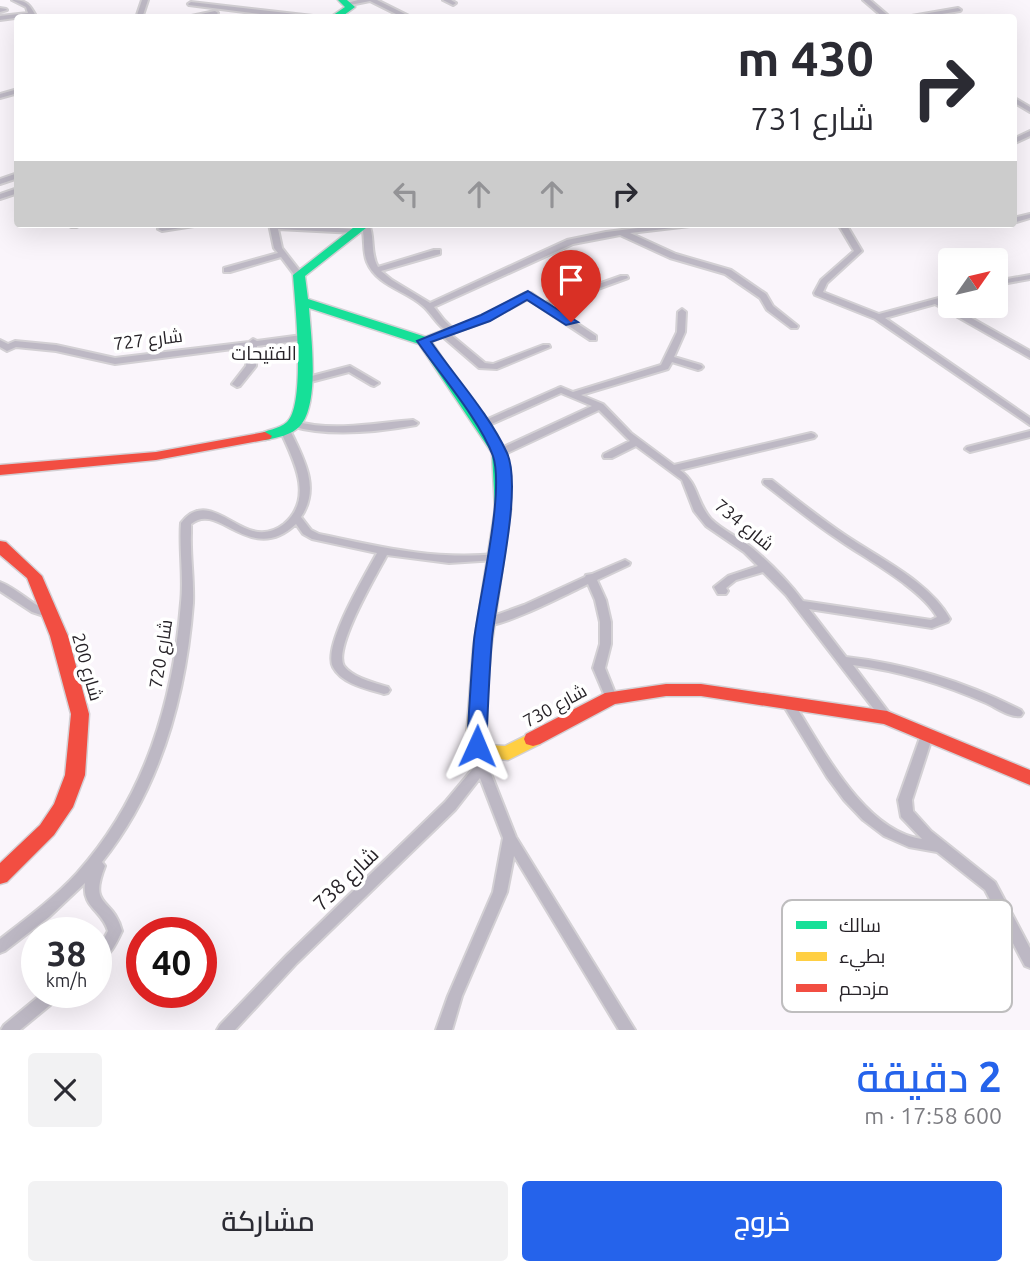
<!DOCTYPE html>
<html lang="ar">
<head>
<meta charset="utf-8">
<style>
  :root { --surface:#fff; --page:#f2f2f3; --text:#2b2b33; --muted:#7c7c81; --accent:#2563eb }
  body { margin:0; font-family:Ubuntu,Cairo,sans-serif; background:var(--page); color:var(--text); direction:rtl; height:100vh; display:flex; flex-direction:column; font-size:26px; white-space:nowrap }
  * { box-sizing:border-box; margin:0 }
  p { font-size:23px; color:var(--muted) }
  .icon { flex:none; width:38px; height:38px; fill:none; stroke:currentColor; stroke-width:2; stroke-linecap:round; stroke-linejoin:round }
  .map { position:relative; height:1030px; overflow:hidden; direction:ltr }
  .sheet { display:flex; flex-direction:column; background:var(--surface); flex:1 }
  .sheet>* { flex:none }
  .top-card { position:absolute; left:14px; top:14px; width:1003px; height:214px; border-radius:7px; box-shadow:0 7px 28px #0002; direction:rtl; background:#fff; color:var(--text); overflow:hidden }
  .needle { width:46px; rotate:56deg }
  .fabs { position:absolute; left:938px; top:248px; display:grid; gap:14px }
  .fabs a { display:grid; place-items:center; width:70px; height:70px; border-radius:7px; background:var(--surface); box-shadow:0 7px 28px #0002; font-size:35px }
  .speed { position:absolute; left:21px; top:917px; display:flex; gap:14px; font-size:35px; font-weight:700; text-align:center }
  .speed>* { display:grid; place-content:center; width:91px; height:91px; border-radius:50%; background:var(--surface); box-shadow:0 7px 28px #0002; line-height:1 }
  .speed small { font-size:18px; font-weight:400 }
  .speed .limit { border:10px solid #d22; background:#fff; color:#111 }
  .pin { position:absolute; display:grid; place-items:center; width:60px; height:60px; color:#fff; margin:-72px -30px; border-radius:50% 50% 50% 0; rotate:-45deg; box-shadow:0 0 7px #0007 }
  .pin .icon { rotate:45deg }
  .me { position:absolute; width:77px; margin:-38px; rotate:1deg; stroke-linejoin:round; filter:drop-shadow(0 0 5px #0008) }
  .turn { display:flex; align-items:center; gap:24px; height:147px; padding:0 28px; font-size:32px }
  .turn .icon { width:91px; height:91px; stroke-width:2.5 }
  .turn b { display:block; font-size:49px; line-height:60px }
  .lanes { display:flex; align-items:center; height:66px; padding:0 28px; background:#0003; justify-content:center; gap:35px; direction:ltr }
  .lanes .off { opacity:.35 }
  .round { display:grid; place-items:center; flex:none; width:74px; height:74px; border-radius:7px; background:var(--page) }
  .headline { display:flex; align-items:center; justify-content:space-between; height:119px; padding:0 28px }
  h1 { font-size:42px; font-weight:600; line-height:52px; color:var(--accent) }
  .cta { display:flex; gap:14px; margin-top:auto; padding:14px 28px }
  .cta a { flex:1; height:80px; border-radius:7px; background:var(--accent); color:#fff; font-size:28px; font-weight:600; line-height:80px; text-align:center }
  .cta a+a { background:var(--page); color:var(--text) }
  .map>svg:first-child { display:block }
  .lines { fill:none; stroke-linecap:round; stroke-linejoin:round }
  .street-casing { stroke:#d3d0d4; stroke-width:4 }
  .fast-casing { stroke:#d3d0d4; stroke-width:3 }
  .slow-casing { stroke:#d3d0d4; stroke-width:3 }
  .jam-casing { stroke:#d3d0d4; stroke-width:3 }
  .street { fill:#bdb8c4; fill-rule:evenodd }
  .fast { fill:#16e098; fill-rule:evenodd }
  .slow { fill:#ffcf43; fill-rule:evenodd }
  .jam { fill:#f24e42; fill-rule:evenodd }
  .route { fill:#2563eb; stroke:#184099; stroke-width:2 }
  .labels { text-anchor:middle; stroke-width:7; stroke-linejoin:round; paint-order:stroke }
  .street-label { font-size:18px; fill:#272328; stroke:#fff }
  .neighbourhood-label { font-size:19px; fill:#272328; stroke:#fff }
  .near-street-label { font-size:21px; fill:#272328; stroke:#fff }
  .key { fill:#fff; stroke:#bebdbe; stroke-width:2 }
  .key-label { font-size:19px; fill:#272328 }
</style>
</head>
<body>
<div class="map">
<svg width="1030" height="1030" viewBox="0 0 1030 1030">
  <rect width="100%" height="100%" fill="#faf5fb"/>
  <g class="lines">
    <!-- street casing -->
    <g class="street-casing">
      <path id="street" d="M12,0c15,0 18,5 25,18l-7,-2 -30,4v-4l28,-3 -2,-6z
        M142,0h6l-6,18h-6z
        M358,0h19l36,18h-9l-34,-17 -20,4 -3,-2z
        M443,0h8l5,3 -3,2z
        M863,0h7l21,18h-7z
        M191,2l122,14 3,2h-23l-104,-13 -1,-1z
        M0,8l6,1 1,1 -7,2z
        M958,8l3,2 -1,1 -42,7h-18z
        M215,11l3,2 -1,1 -18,4h-17z
        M18,89v4l-18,5v-4z
        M1013,97l17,10v5l-17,-10z
        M1030,131v5l-17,8v-5z
        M18,173v5l-18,6v-5z
        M18,188v5l-18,6v-5z
        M1030,214v4l-17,5v-5z
        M71,224h10l-4,3h-6z
        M179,224h19l-4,2 -32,5 -4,-2 4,-2z
        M269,224l86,5 4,2 -4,2 -77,-4 4,19 21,27 -1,2h-6l-15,-20 -51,15h-6v-4l54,-15 -4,-5z
        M361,224h8c6,14 1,29 9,43l56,-17h6v4l-59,17 11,9 38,23 137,-63 39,-8 64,-8h24l-4,2 -60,7 46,21 55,16 35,24 7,12 25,20 -1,2h-6l-24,-18 -7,-12 -35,-24 -55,-16 -50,-23 -47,9 -139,63 10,13 8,8 31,-12 42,-23h6l14,10 76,-27h6l1,2 -77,28 45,30v4h-6l-62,-41 -39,21 -39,14 35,29 8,1 50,-19h6l1,2 -53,22 -18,-1 -36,-31 -16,6h-6v-4l24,-9c-9,-7 -14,-17 -22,-24 -18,-16 -46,-20 -56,-44 -5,-12 -1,-26 -6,-38z
        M838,224h8l16,27 -35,32 -4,9 56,22 71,-19v5l-7,2 87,49v7l-95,-54 -50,14 145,100v7l-155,-106 -60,-24 -1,-2 7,-13 33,-29z
        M1030,275v4l-34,6v-4z
        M682,309l4,3 -1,20 -11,25 27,8 2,2 -2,2 -3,1 -26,-8 -4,7 -87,26 22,9 28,29 43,32 137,-32 3,1 2,2 -2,2 -134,32c19,14 16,32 31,49 11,11 27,18 40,28 18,15 37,34 52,54l128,19 6,-3c-15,-28 -71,-58 -98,-77 -26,-17 -50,-37 -75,-56l-1,-2 1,-2h8c24,19 48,38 73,55 34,23 85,47 105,84l-2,3 -16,6 -123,-19 37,48c62,7 120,25 175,53l2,3 -2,3c-11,2 -24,-8 -35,-13 -43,-19 -87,-32 -133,-38l40,53 -2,3h-8l-97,-126 -23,-23 -27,8 -10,8 2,3 -2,3h-8l-4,-7 14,-11 30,-10 -14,-14 -38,-26 -12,-15 -12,-31 -46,-34 -24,12h-8l-1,-2 1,-2 26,-13 -31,-31 -96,45h-8l-1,-2 1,-2 97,-45 -31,-13 -76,34h-6l-2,-2 2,-2 79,-35 3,-1 12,5 88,-27 16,-33 1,-20z
        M302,335l4,3 -1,2 -48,6 -1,20 -16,20 -3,1 -5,-3 14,-18 2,-19 -133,17 -59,-13 -40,-4 -9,4 -7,-4v-7l8,4 7,-3 41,4 59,13 134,-16 4,-3 4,2z
        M350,366l29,17 -5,3 -3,-1 -22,-13 -46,12 -5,-3 2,-2z
        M413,420l5,3 -2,2c-38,7 -88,12 -125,1l-2,-2 5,-3c40,11 79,2 119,-1z
        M285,427l5,3c13,28 31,57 11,87l10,13 8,4c62,13 113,26 177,20l5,3 -5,3 -47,3 -62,-8c-10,19 -54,93 -43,111 9,12 31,17 44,21l2,3 -2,3 -4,1c-17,-5 -42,-10 -51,-27 -11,-21 33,-93 44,-114l-65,-14 -9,-5 -7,-10c-46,43 -77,-24 -105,0v9c-1,23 3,46 2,70 -7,92 -32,185 -91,259l3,4c-17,43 8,30 17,65 -6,13 -12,26 -26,32v-15l5,-4 7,-13c-6,-21 -26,-23 -23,-48l-36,34 -44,34 -5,2v-14c27,-21 54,-41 77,-66 68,-76 96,-170 104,-270 3,-26 -2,-53 0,-80 23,-30 48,2 72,8 11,3 22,0 31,-7 31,-26 9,-65 -4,-94z
        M1030,431v6l-60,15 -5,-3 2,-2z
        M625,560l5,3 -1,2 -32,15 9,20 5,22v22l-6,24 12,30 -2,3h-8l-14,-33 7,-24v-22l-5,-22 -7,-16c-21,10 -86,44 -106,42l-2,-3 2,-3 42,-15 61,-28 1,-2 6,-1z
        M0,582c13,5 23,14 35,22 7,4 15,6 21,10l-6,4 -18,-6 -32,-21z
        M788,699l4,1c29,45 71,131 130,139l-21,-22 -3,-17 23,-65 2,-3 4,-2 4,2 2,3 -21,65 1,11 18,20 64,51 35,66v20l-5,-2 -40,-76 -48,-38 -28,-5 -25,-11 -21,-16 -19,-20 -17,-23 -45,-74 2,-3z
        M482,746l4,2 2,3v15l28,71 119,193h-16l-105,-174 -7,36 -45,104 -10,34h-16l12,-34 45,-104 10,-54 -23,-60 -25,32 -158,153 -62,67h-18l3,-5 67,-70 158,-153 31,-37v-14l2,-3z
        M44,992h18l-2,5 -40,33h-19l3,-5z"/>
    </g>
    <!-- fast casing -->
    <g class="fast-casing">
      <path id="fast" d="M338,0h9l8,7 -15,11h-11l16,-11z
        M358,224h13l-66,52 3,23 121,39 77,115 5,56 -2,3 -6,2 -8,-5 -3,-56 -73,-109 -110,-36c2,28 11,96 -9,118 -8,9 -24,12 -35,14l-7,-4c7,-7 21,-6 29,-14 19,-17 8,-120 6,-147z"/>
    </g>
    <!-- slow casing -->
    <g class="slow-casing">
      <path id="slow" d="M503,504l8,5 -20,140 -7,90 4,6 17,1 28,-14 7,2 2,5 -2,5 -32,16 -33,-4 -9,-17 7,-90 22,-140z"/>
    </g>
    <!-- jam casing -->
    <g class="jam-casing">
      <path id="jam" d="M265,432l7,4 -2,3 -114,21 -156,15v-10l156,-13z
        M0,541l6,1 36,34 26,60 21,78 -4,61 -12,32 -19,28 -47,47 -7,2v-21l40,-38 14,-21 11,-29 6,-61 -21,-78 -23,-58 -27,-23z
        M666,684h35l186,27 143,59v15l-146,-61 -183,-28h-35l-51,8 -75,40 -7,2 -7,-2 -2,-5 2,-5 79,-41z"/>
    </g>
    <!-- street -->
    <use href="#street" class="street"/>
    <!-- fast -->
    <use href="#fast" class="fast"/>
    <!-- slow -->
    <use href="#slow" class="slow"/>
    <!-- jam -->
    <use href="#jam" class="jam"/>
  </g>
  <!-- route -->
  <path class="route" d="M528,291l50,31 -12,3 -39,-25 -37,21 -59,21c25,36 58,72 76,111 16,36 -11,143 -15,186 -3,36 -4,72 -6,107l-9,7 -10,-7c2,-35 4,-71 7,-106 5,-43 31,-148 19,-184 -13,-36 -54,-83 -76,-115l64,-26z"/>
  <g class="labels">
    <!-- street labels -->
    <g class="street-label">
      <text transform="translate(148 340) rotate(-7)" y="6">شارع 727</text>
      <text transform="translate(744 525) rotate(39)" y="6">شارع 734</text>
      <text transform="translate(161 654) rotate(-81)" y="6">شارع 720</text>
      <text transform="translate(87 667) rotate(74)" y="6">شارع 200</text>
      <text transform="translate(555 706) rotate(-29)" y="6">شارع 730</text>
    </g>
    <!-- neighbourhood labels -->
    <g class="neighbourhood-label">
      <text x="264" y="360">الفتيحات</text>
    </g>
    <!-- near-street labels -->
    <g class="near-street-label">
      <text transform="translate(346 879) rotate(-44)" y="7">شارع 738</text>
    </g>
  </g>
  <!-- legend -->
  <rect x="782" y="900" width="230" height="112" rx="10" class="key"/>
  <rect x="796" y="921" width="31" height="8" fill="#16e098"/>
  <rect x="796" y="952" width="31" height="9" fill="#ffcf43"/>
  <rect x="796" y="984" width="31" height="8" fill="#f24e42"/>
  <g class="key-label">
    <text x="839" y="932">سالك</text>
    <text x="839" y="963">بطيء</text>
    <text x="839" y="995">مزدحم</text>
  </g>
</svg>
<div class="fabs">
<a><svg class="needle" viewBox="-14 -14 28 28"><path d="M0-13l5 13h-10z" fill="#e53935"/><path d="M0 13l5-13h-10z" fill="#7c7c81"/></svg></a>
</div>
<div class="speed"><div>38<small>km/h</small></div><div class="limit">40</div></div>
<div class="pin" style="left:571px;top:322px;background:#d93025"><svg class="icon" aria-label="arrive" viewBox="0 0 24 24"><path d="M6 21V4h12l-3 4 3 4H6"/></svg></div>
<svg class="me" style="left:477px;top:746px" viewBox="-20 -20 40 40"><path d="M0-17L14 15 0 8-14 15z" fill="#2563eb" stroke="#fff" stroke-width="4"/></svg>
<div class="top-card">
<div class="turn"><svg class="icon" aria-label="right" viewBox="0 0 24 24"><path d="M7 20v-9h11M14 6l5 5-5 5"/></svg><div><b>430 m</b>شارع 731</div></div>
<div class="lanes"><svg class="icon off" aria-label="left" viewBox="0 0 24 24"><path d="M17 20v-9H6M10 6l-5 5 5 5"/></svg><svg class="icon off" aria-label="ahead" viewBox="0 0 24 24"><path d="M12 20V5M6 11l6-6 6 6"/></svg><svg class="icon off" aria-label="ahead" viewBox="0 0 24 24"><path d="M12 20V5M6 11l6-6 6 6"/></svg><svg class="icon" aria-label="right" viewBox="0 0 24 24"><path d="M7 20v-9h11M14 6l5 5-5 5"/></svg></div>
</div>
</div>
<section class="sheet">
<div class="headline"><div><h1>2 دقيقة</h1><p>600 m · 17:58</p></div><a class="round"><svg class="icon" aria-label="close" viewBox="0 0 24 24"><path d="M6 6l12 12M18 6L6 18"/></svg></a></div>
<div class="cta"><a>خروج</a><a>مشاركة</a></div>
</section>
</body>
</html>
